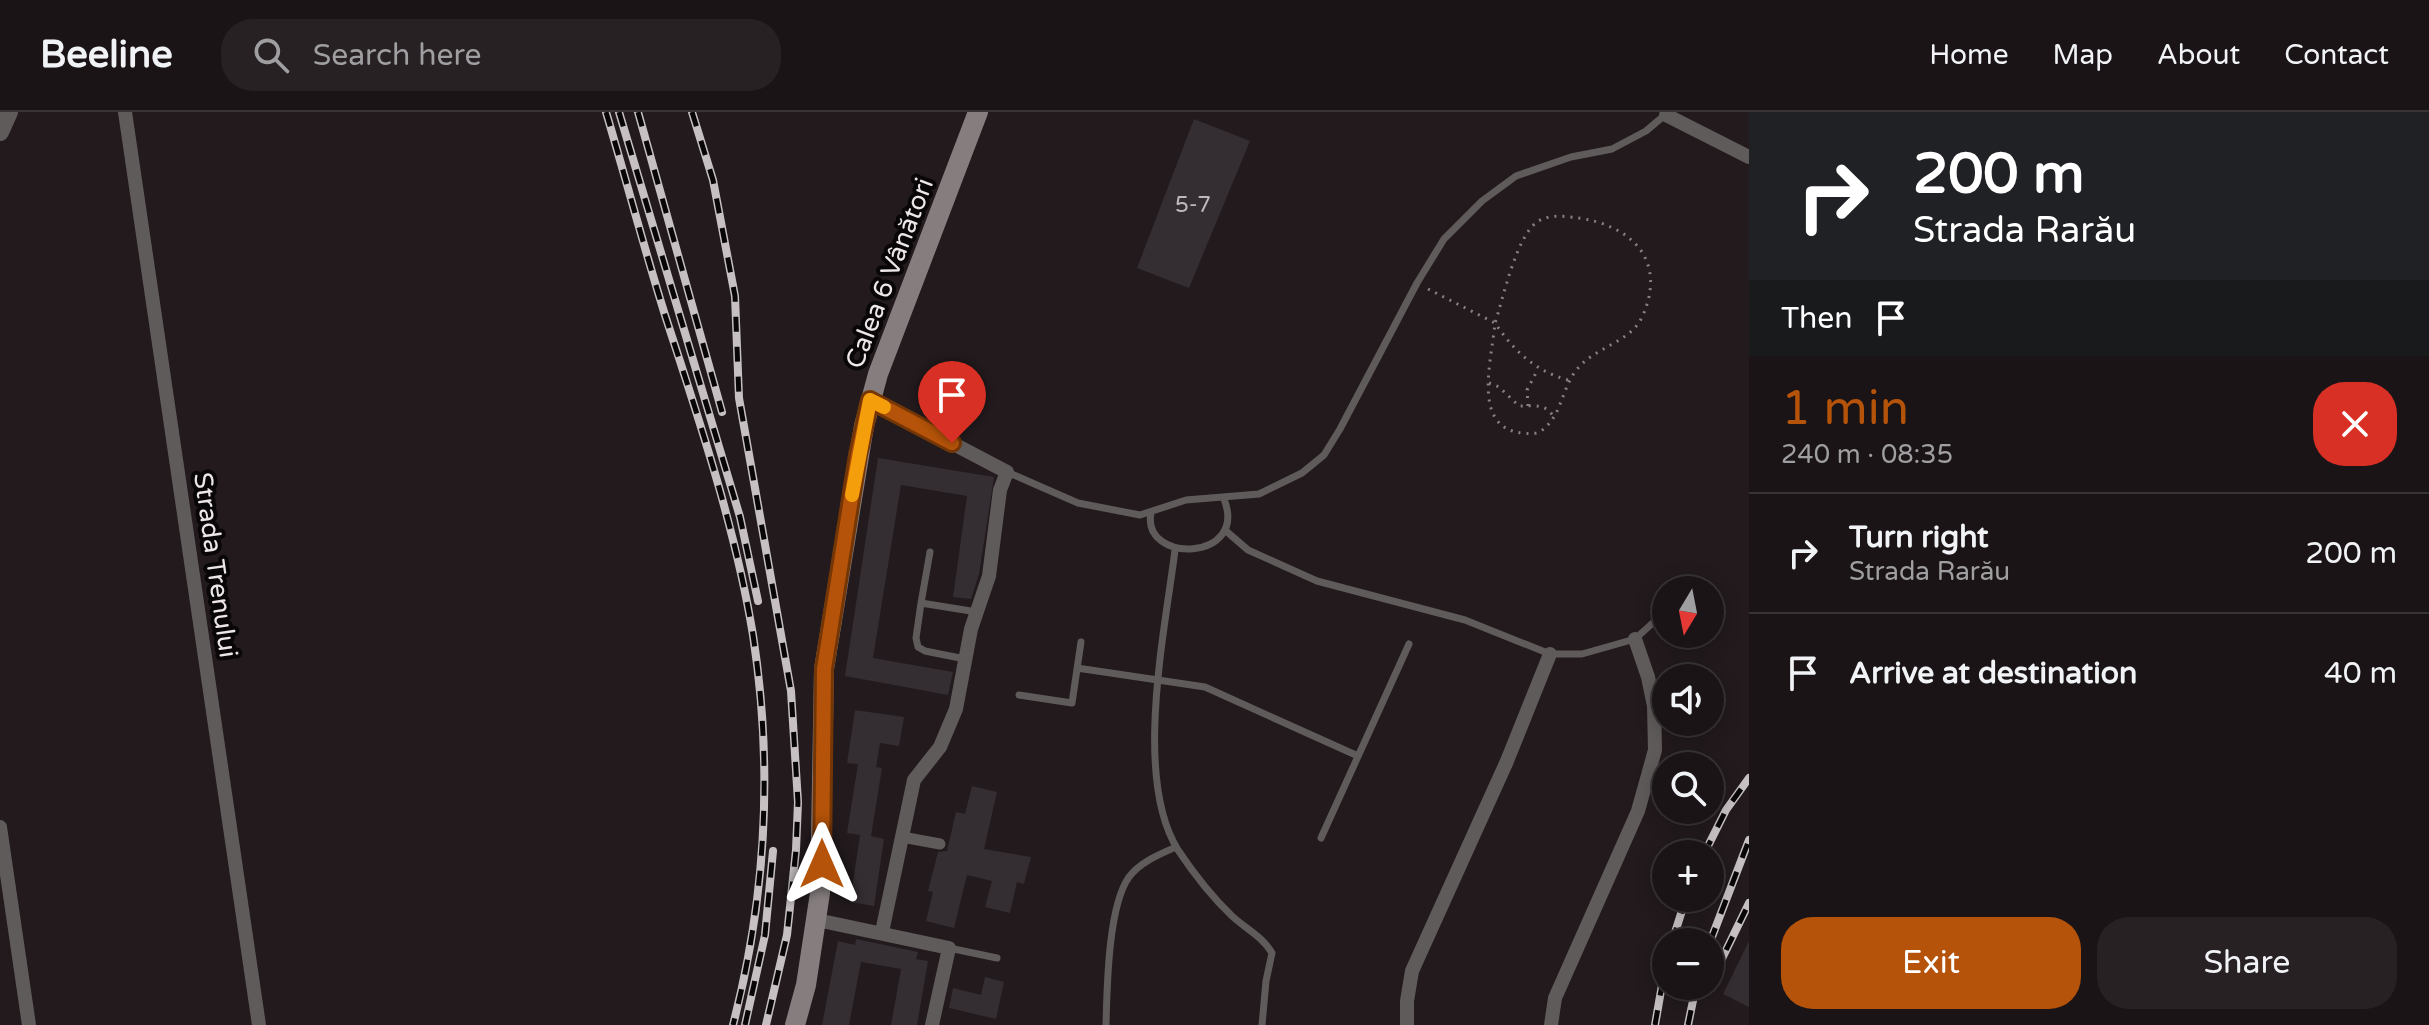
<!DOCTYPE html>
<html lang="en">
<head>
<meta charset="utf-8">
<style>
  :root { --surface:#1a1416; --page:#272123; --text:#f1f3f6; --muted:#9f9ea1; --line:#383335; --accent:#b45309 }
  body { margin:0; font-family:"Varela Round",sans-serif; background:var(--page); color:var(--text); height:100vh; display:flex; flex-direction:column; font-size:30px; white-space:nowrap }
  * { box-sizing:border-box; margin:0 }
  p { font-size:26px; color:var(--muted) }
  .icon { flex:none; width:44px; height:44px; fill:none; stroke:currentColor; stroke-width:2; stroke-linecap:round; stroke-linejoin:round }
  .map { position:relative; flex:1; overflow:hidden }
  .side { display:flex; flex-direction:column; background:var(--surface); width:680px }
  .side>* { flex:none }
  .guide { background:#202124; color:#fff; overflow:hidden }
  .needle { width:52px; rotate:190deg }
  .controls { position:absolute; left:1652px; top:464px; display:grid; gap:16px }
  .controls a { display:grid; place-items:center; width:72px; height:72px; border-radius:50%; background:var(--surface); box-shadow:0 4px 20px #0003,0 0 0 2px var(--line); font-size:40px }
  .pin { position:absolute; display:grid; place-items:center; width:68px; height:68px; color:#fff; margin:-82px -34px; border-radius:50% 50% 50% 0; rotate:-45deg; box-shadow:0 0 8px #0007 }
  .pin .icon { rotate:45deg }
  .me { position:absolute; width:88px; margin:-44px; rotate:0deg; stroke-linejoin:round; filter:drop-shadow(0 0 6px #0008) }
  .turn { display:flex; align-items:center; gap:28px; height:168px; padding:0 32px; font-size:36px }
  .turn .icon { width:104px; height:104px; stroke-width:2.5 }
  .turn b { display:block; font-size:56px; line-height:68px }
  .then { display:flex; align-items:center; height:76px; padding:0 32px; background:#0003; gap:16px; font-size:30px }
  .round { display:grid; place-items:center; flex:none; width:84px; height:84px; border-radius:32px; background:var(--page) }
  .headline { display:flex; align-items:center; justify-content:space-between; height:136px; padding:0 32px }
  h1 { font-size:48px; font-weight:600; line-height:60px; color:var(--accent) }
  .primary-button { display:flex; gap:16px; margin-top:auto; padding:16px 32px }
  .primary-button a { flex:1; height:92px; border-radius:32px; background:var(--accent); color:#fff; font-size:32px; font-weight:600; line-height:92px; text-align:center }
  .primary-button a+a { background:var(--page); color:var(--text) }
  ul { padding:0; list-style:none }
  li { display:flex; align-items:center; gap:24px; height:120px; padding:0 32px; border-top:2px solid var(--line) }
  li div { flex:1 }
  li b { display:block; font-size:30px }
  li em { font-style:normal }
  header { display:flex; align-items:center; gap:48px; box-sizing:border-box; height:112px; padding:0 40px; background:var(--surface); border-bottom:2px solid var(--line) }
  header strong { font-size:38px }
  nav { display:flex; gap:44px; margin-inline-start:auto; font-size:28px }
  .search { width:560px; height:72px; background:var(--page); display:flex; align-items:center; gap:20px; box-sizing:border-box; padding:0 28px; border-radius:32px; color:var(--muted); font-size:30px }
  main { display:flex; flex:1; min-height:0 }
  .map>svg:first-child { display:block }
  .building { fill:#342d32 }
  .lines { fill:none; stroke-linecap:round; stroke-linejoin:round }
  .path { stroke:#888184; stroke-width:3; stroke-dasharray:2 6; stroke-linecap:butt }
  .service { stroke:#605b5b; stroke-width:7 }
  .pedestrian { stroke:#605b5b; stroke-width:11 }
  .minor { stroke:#605b5b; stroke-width:14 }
  .tertiary { stroke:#605b5b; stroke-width:18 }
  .secondary { stroke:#867e7e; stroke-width:20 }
  .rail-casing { stroke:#c6c0c2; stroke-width:8 }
  .rail { stroke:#090607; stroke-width:5; stroke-dasharray:15; stroke-linecap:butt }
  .route-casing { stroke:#753606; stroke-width:20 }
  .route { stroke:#b45309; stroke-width:14 }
  .slow { stroke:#f59e0b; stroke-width:14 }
  .labels { text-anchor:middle; stroke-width:8; stroke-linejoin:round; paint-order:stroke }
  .number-label { font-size:22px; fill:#beb8ba }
  .street-label { font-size:26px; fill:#ece6e8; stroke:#090607 }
</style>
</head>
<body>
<header>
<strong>Beeline</strong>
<div class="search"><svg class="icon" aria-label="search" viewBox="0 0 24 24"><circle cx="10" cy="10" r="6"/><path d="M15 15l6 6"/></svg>Search here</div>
<nav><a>Home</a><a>Map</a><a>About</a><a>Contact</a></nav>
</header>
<main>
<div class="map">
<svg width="1749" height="913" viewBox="0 0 1749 913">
  <rect width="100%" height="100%" fill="#221a1d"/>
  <!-- building -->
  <path class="building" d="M1194,7l56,22 -61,147 -52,-20z
    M878,346l116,19 -15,97 -8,25 -18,-2 14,-101 -66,-11 -28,173 80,14 -5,23 -103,-19z
    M855,598l49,7 -5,29 -19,-3 -4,24 6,1 -11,68 13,3 -10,67 -24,-4 10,-67 -13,-2 11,-69 -11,-1z
    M972,674l25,6 -13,57 47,8 -7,27 -7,-2 -7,31 -25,-6 7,-26 -25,-6 -13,53 -28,-7 7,-29 -5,-1 10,-39 9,-1 9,-39 9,2z
    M856,827l62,13 -2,7 12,2 -11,64h-26l10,-56 -40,-7 -12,63h-27l16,-84 17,4z
    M1749,829v66l-26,-13z
    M985,865l19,5 -8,37 -47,-11 4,-20 28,7z"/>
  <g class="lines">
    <!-- path -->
    <path class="path" d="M1428,177l67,34c-4,43 -27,117 43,110 25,-15 22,-44 40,-65 19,-22 54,-26 65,-53 24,-55 -12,-90 -65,-97 -13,-2 -30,-4 -41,4 -21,15 -34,77 -42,101 19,28 40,48 73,57
      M1489,271l10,4 20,19c14,0 28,-3 35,12
      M1528,294l-1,-16 11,-21"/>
    <!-- service -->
    <path class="service" d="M1007,360l71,31 62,12 46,-15 73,-6 43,-21 22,-18 16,-26 77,-146 27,-44 38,-38 34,-25 55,-19 41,-8 34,-18 20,-17
      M1151,401c-10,51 98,49 73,-14
      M1226,419l22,19 69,31 148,39 85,34h32l53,-15 31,-28
      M1175,438c-10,81 -42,228 3,300 16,24 33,46 54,66 14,13 30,20 40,37l-6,28 -4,44
      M930,440l-9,51 56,9
      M921,491l-5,35 2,9 7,4 40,8
      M1077,556l128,19 153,69
      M1019,583l53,8 9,-61
      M1321,726l88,-194
      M949,836l48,10
      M1106,913c1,-36 2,-119 23,-148 11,-15 31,-23 47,-30"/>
    <!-- pedestrian -->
    <path class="pedestrian" d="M902,725l38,7"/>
    <!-- minor -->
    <path class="minor" d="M125,0l134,913
      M1666,3l83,42
      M870,288l137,72 -7,18 -11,86 -18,53 -15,80 -16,38 -26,33 -32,152
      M0,715l29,198
      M817,808l132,28 -17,77
      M1407,913v-24l5,-30 95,-210 43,-107
      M1551,913l4,-27 83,-187 17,-61 -1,-44 -6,-29 -13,-38"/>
    <!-- tertiary -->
    <path class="tertiary" d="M0,20l9,-20"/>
    <!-- secondary -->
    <path class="secondary" d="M795,913l11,-40 14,-92 4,-224 40,-243 14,-52 100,-262"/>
    <!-- rail casing -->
    <g class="rail-casing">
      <path id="rail" d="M606,0c20,67 38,136 59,203 34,105 70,211 88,320 20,130 13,263 -20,390
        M619,0l121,405 18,84
        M638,0l84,300
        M692,0l21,68 22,116 4,102 52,293 7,111 -2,48 -9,85 -21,90
        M1704,742l22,-44 23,-32
        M1672,830l14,-44
        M1710,830l39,-102
        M1713,865l36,-74
        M745,913l20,-90 8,-84
        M1655,913l11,-63
        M1688,913l8,-39"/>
    </g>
    <!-- rail -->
    <use href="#rail" class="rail"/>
  </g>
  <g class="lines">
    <!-- route casing -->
    <g class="route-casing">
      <path id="route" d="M822,752l2,-195 34,-214 12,-55 82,43"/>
    </g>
    <!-- route -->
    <use href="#route" class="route"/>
    <!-- slow -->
    <path class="slow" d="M852,383l18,-95 14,7"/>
  </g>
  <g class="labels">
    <!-- number labels -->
    <g class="number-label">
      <text x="1193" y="100">5-7</text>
    </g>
    <!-- street labels -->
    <g class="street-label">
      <text transform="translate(889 161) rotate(-69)" y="9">Calea 6 Vânători</text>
      <text transform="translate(216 453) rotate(82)" y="9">Strada Trenului</text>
    </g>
  </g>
</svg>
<div class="controls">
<a><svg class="needle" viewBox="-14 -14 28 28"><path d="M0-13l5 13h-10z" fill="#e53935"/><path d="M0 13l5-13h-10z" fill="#9f9ea1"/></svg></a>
<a><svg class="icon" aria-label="sound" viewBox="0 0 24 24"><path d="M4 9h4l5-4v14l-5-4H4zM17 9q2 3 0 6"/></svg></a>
<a><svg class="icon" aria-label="search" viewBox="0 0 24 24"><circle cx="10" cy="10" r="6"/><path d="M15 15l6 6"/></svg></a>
<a>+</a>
<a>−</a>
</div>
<div class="pin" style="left:952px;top:331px;background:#d93025"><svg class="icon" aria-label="arrive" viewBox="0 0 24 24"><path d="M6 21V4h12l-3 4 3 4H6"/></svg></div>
<svg class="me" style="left:822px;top:752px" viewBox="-20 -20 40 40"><path d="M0-17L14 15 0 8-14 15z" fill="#b45309" stroke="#fff" stroke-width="4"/></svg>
</div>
<section class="side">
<div class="guide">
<div class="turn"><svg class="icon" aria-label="right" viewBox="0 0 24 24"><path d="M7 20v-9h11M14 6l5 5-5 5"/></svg><div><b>200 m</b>Strada Rarău</div></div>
<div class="then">Then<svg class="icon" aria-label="arrive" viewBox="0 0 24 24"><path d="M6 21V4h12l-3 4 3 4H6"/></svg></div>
</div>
<div class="headline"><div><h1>1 min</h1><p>240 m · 08:35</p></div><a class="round" style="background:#d93025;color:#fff"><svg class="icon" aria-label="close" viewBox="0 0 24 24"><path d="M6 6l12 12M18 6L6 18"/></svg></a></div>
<ul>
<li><svg class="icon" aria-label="right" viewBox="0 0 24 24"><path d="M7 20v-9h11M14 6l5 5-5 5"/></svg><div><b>Turn right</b><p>Strada Rarău</p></div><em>200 m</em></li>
<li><svg class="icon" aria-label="arrive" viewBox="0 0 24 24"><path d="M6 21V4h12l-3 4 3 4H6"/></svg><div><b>Arrive at destination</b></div><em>40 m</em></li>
</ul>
<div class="primary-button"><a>Exit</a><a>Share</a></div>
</section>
</main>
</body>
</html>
